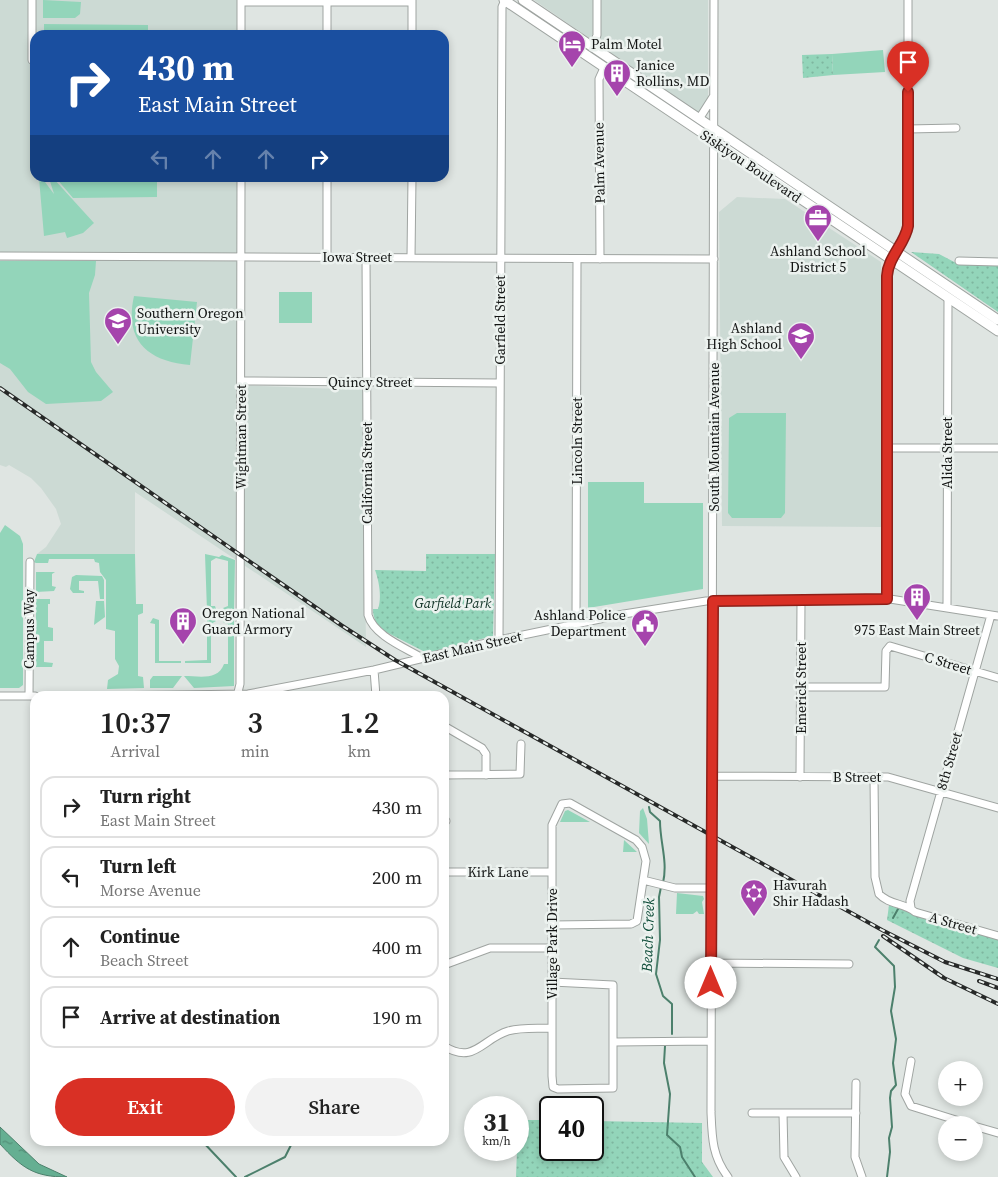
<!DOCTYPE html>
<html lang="en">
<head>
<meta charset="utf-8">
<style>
  :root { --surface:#fff; --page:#f2f2f2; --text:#222; --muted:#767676; --line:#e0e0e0; --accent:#d93025 }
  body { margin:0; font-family:"Source Serif 4",serif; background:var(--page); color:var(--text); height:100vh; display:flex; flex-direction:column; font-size:19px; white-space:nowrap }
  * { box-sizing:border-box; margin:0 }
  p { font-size:16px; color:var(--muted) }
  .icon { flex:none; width:28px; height:28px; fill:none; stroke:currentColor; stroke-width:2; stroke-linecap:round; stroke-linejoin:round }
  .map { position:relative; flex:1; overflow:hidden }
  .panel { position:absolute; left:30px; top:691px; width:419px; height:455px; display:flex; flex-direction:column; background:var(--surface); border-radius:15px; box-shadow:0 2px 8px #0003 }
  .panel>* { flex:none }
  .banner { position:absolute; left:30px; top:30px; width:419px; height:152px; border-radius:15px; box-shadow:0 2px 8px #0003; background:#1a4fa0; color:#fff; overflow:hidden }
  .controls { position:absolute; left:938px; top:1061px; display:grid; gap:10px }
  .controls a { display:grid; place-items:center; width:45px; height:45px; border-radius:50%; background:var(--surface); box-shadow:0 2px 8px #0003; font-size:25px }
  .speed { position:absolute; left:464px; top:1096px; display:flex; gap:10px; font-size:25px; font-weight:700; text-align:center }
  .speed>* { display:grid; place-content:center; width:65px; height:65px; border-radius:50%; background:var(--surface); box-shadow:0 2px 8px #0003; line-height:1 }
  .speed small { font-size:12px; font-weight:400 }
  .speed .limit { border:2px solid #111; border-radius:8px; background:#fff; color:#111 }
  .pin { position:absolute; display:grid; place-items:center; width:42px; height:42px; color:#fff; margin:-51px -21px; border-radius:50% 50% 50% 0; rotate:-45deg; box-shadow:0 0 5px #0007 }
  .pin .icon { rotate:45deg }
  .me { position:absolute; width:55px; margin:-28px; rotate:0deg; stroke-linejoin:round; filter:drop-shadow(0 0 4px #0008) }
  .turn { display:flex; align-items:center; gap:18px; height:105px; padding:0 25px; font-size:22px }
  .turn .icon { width:65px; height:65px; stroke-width:2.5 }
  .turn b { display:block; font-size:35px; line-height:42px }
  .lanes { display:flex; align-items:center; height:48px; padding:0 25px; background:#0003; justify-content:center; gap:25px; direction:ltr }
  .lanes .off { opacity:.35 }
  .eta { display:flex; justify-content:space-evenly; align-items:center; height:85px; text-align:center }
  .eta b { font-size:30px; font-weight:600; line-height:35px }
  .primary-button { display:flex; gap:10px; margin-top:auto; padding:10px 25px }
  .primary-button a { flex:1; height:58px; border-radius:30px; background:var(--accent); color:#fff; font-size:20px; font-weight:600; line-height:58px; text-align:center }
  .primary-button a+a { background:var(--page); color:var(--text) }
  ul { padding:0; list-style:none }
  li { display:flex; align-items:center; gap:15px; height:62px; margin:0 10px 8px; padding:0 15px; border:2px solid var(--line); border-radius:15px }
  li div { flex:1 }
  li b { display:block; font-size:19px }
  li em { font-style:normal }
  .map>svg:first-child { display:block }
  .built { fill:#ccdad4 }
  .green { fill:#93d5ba }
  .park { fill:url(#park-dots) }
  .water { fill:url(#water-ripples); stroke:#4c806c }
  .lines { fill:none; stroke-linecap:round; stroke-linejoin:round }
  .stream { stroke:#4c806c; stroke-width:2 }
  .minor-casing { stroke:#9fa4a1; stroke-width:9 }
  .major-casing { stroke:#9fa4a1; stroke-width:11 }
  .minor { stroke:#fff; stroke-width:7 }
  .major { stroke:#fff; stroke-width:9 }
  .rail-casing { stroke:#272928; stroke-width:4 }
  .rail { stroke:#ecf2ef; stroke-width:2; stroke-dasharray:5.5; stroke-linecap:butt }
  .route-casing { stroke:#8d1f18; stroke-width:12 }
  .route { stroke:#d93025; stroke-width:9 }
  .labels { text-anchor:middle; stroke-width:5; stroke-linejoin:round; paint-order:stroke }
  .poi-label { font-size:14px; fill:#121413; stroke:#ecf2ef; text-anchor:start }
  .street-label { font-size:14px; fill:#121413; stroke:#ecf2ef }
  .park-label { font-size:14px; font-style:italic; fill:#0e3124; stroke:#ecf2ef }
  .water-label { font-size:15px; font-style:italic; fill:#0b4a36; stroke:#ecf2ef }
</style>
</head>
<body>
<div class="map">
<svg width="998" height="1177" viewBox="0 0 998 1177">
  <defs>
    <pattern id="park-dots" width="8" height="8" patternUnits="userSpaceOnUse" patternTransform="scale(1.25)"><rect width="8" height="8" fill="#93d5ba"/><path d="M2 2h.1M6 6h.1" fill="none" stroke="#7eb69f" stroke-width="1.8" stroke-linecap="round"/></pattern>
    <pattern id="water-ripples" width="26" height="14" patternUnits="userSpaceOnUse" patternTransform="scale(1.25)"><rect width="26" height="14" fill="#65af92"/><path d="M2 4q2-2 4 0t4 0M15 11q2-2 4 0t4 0" fill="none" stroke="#528d76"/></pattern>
  </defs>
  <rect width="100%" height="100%" fill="#dfe5e2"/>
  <!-- built -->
  <path class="built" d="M0,0h237v35h-202v143h202v207l126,5 3,257 -231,-155v62h-98l9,-7 15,-23 -5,-15 -15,-21 -10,-10 -22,-13 -3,2 -6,-2z
    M534,0h174v99l-9,13h-3z
    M737,197l48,2 96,63 1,265 -160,-1 -3,-314z"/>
  <!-- green -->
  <path class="green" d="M43,0l38,2 -1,12 -5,4h-32z
    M44,24l104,1v10h-104z
    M883,50l2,22 -52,3 -1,-21z
    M39,178h3l12,16 -5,-16h4l41,45 -11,10 -16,5 -2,-6 -21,4z
    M56,178h101v19l-84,1z
    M0,261h96l-1,14 -6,18 2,69 5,10 17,20 -12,9 -55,3 -18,-12 -18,-23 -10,-6z
    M279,292h33v31h-33z
    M134,296l63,6 -7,63c-42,-4 -66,-24 -56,-69z
    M737,413h49l-1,100 -4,5h-49l-4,-5 1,-95z
    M588,482h56v21h59v86l-115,19z
    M5,525l15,11 3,8v141l-4,3h-19v-155z
    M37,554h98l1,50h7v9l-5,2v61l5,1 1,11 -37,1 1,-9 10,-6 1,-8 -4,-7v-28l-9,-2v-49l-6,-8 -1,-9 -4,-1 -1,-3h-45l-1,4h-12l-2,-1z
    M205,554l14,3 3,-2 13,5 -1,51h-8l-3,-3 5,-2v-45l-12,-3 -5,3v45h4l1,3 -3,2h-6z
    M36,572h19l-3,2v12l4,1 -2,4 -18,1z
    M76,575l26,1 2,4v19h-4l-2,-18h-19v9l5,1v2h-11l-3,-4 2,-12z
    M36,599h14v5h-2v23l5,1v13h-9v21l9,1 -1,4h-16z
    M96,601h8l1,16 -11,8z
    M153,618l6,2v41h22v2h-26v-39l-5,-1z
    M226,618h8v68l-40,2 -10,-12c15,0 34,5 40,-12h4v-40l-5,-2z
    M207,619l6,-1 3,3 -5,3v39h-26v-2l22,-1z
    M153,676h29l-9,12h-23v-8z
    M643,808l4,11 2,25 -10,-11 1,-22z
    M568,810l22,12h-30l5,-11z
    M624,840l13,12h-14z
    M677,893l26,3 1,3 -2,3 2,12h-5l-2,-3 -4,3h-17z"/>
  <!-- park -->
  <path class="park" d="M832,54l1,21 -30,3 -1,-23z
    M911,252l28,2 19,10h40v48z
    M426,554h69l-2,82 -66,17 -45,-23c-6,-7 -9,-12 -9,-21h5c4,-12 1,-28 -3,-39l51,1z
    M889,905l109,31v32l-35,-10 -76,-38z
    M518,1120h32v30h42l1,-29 109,2v39l11,15h-197z"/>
  <!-- water -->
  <path class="water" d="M0,1127l39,37 28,13c-33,0 -45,-9 -67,-33z"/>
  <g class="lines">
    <!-- stream -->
    <path class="stream" d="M649,807l1,5 10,9c0,22 8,40 3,62
      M661,887l-2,10 1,43 -4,34 7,22 9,8v30
      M893,918l5,-9
      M879,940l-4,7 19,19 1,21 -4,24 5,28 -3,24 3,22 -5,6 -1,7 2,29 -3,11 1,14 -3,25
      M665,1046l-1,17 6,31 -3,41 13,12 2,10 13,20
      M202,1141l34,36
      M245,1177l40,-20 8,-16"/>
    <!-- minor casing -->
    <g class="minor-casing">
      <path id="minor" d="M32,0v60
        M714,0l-3,1112c1,25 1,44 17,65
        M241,2h171
        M241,35v-35
        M327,35v-35
        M412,35v-35
        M593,46l4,-11v-35
        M699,119l14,-22
        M908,129l48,-1
        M327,178v79
        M0,256l714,3
        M366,257l2,358c6,21 38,33 56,44
        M411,257l1,-79
        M600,259l-1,-180 5,-11
        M959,261l39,1
        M241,381l258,2
        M887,448h111
        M887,599v-323c1,-19 18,-32 21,-50v-226
        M947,608l1,-310
        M576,624l1,-365
        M499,640l3,-633 3,-7
        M374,670l2,26
        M801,687h84l1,-36 4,-5 108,32
        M0,696h35
        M29,696l1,-134
        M95,696l153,-2 126,-24 125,-30 125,-26 82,-13 184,-2 108,17
        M237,696l3,-12 1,-506
        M444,726l38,22 4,6v21
        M444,775l76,-1 1,-30
        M712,776l176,1 110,31
        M800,777l1,-177
        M874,777l1,100 4,17c10,11 26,9 36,18l83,24
        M444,821h2
        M444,872h108
        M643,880l32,8h36
        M911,908l-1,-7 81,-286
        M711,963l138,1
        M444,965l46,-17h62
        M552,982l61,3v103l-55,1 -5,-2 -1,-11v-251l10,-21 8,-1 66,37 6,7 4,14 -9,60 -6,3 -79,1
        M615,1042l96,-1
        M444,1046c30,19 38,-7 64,-15 14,-4 30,-2 44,-3
        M911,1061l-6,33 6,12 61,19
        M856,1083l-1,74 7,20
        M752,1113h104
        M783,1113l1,44 12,20
        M974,1126l24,7"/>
    </g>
    <!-- major casing -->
    <g class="major-casing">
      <path id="major" d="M504,0l494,331
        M523,0l475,320"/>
    </g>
    <!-- minor -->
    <use href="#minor" class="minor"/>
    <!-- major -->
    <use href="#major" class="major"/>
    <!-- rail casing -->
    <g class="rail-casing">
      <path id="rail" d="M0,388l341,237 54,35 487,270 63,32 53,17
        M883,936l61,42 54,26
        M979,981l19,7"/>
    </g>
    <!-- rail -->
    <use href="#rail" class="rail"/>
  </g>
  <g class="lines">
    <!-- route casing -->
    <g class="route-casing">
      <path id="route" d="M711,983l2,-382 174,-2v-323c1,-19 18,-32 21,-50v-134"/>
    </g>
    <!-- route -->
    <use href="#route" class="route"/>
  </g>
  <!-- icons -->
  <defs>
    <g id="hotel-pin" transform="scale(1.4375)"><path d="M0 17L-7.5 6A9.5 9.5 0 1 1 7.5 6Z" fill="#a544ac" stroke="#ecf2ef"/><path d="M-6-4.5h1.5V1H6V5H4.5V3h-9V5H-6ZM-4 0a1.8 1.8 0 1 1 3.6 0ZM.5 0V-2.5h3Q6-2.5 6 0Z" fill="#fff"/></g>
    <g id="building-pin" transform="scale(1.4375)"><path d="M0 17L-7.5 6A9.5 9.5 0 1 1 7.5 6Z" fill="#a544ac" stroke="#ecf2ef"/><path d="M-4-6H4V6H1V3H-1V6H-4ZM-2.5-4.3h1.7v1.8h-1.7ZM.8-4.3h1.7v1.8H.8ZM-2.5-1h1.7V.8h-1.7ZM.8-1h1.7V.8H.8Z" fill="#fff"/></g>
    <g id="office-pin" transform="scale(1.4375)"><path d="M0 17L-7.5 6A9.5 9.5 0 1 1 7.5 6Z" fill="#a544ac" stroke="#ecf2ef"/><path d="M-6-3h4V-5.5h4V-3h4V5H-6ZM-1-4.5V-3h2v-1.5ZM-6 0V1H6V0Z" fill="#fff"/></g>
    <g id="university-pin" transform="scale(1.4375)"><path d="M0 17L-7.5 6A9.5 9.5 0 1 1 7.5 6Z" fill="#a544ac" stroke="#ecf2ef"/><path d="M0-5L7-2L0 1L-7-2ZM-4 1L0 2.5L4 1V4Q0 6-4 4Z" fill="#fff"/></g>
    <g id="school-pin" transform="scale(1.4375)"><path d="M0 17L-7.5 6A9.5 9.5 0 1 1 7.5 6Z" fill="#a544ac" stroke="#ecf2ef"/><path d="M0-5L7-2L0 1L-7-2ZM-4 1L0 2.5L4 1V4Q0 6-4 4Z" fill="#fff"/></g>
    <g id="civic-pin" transform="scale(1.4375)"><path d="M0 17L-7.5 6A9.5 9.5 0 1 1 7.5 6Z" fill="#a544ac" stroke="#ecf2ef"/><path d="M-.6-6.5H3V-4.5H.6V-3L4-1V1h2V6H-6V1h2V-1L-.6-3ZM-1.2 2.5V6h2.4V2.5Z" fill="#fff"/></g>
    <g id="synagogue-pin" transform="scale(1.4375)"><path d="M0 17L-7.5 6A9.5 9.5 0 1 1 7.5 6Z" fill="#a544ac" stroke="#ecf2ef"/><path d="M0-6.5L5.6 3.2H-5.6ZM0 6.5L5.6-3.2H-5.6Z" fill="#fff"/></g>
  </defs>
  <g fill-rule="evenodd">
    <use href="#hotel-pin" x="572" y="44"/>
    <use href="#building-pin" x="617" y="73"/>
    <use href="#office-pin" x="818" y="218"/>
    <use href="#university-pin" x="118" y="321"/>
    <use href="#school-pin" x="801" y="336"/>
    <use href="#building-pin" x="917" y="597"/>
    <use href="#building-pin" x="183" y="621"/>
    <use href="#civic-pin" x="645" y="623"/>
    <use href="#synagogue-pin" x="754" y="893"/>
  </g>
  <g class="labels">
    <!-- poi labels -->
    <g class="poi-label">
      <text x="591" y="49">Palm Motel</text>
      <text x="636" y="70">Janice<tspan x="636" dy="16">Rollins, MD</tspan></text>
      <text x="818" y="256" text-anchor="middle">Ashland School<tspan x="818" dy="16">District 5</tspan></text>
      <text x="137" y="318">Southern Oregon<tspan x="137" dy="16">University</tspan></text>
      <text x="782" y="333" text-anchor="end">Ashland<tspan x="782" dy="16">High School</tspan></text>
      <text x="202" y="618">Oregon National<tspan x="202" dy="16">Guard Armory</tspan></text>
      <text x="626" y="620" text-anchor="end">Ashland Police<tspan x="626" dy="16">Department</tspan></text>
      <text x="917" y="635" text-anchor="middle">975 East Main Street</text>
      <text x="773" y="890">Havurah<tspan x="773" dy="16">Shir Hadash</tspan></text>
    </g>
    <!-- street labels -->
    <g class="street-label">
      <text transform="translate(599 163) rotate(-91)" y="5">Palm Avenue</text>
      <text transform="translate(751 166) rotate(34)" y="5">Siskiyou Boulevard</text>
      <text x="357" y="262">Iowa Street</text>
      <text transform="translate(500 320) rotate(-90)" y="5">Garfield Street</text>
      <text x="370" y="387">Quincy Street</text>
      <text transform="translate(241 437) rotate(-90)" y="5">Wightman Street</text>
      <text transform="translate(714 437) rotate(-90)" y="5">South Mountain Avenue</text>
      <text transform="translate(577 441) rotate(-90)" y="5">Lincoln Street</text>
      <text transform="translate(947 453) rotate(-90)" y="5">Alida Street</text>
      <text transform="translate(367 473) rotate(-90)" y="5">California Street</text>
      <text transform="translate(29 629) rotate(-90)" y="5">Campus Way</text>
      <text transform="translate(472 647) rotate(-13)" y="5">East Main Street</text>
      <text transform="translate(948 663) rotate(17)" y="5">C Street</text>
      <text transform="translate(801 688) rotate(-90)" y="5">Emerick Street</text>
      <text transform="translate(949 761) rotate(-74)" y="5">8th Street</text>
      <text x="857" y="782">B Street</text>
      <text x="498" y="877">Kirk Lane</text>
      <text transform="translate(953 923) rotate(16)" y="5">A Street</text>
      <text transform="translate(552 944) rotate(-90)" y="5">Village Park Drive</text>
    </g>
    <!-- park labels -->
    <g class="park-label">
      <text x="453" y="608">Garfield Park</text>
    </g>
    <!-- water labels -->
    <g class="water-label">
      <text transform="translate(648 935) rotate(-88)" y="5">Beach Creek</text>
    </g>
  </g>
</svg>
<div class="controls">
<a>+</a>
<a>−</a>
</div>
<div class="speed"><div>31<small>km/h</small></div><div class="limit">40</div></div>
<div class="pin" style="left:908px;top:92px;background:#d93025"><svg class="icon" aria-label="arrive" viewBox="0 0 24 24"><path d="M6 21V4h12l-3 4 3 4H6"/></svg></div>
<svg class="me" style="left:711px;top:983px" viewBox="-20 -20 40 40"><circle r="19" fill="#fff"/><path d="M0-13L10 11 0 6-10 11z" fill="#d93025"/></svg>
<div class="banner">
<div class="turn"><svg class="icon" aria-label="right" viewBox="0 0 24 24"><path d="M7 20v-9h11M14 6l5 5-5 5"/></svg><div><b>430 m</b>East Main Street</div></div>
<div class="lanes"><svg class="icon off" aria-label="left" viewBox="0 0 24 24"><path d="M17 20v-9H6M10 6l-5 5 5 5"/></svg><svg class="icon off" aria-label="ahead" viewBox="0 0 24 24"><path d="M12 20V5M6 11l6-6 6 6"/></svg><svg class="icon off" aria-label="ahead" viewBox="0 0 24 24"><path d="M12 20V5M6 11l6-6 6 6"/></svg><svg class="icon" aria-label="right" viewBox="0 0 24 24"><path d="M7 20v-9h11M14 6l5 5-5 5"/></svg></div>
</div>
<section class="panel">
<div class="eta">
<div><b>10:37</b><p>Arrival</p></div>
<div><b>3</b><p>min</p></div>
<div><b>1.2</b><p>km</p></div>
</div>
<ul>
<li><svg class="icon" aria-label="right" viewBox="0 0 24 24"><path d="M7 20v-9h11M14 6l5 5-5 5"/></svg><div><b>Turn right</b><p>East Main Street</p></div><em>430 m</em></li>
<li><svg class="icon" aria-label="left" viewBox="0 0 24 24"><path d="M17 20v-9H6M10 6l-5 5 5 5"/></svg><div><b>Turn left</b><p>Morse Avenue</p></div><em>200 m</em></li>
<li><svg class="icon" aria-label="ahead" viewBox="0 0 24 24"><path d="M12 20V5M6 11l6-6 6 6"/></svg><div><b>Continue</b><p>Beach Street</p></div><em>400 m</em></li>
<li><svg class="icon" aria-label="arrive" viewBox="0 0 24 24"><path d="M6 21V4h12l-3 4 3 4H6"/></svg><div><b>Arrive at destination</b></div><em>190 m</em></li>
</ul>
<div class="primary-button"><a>Exit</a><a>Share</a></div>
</section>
</div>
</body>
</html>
